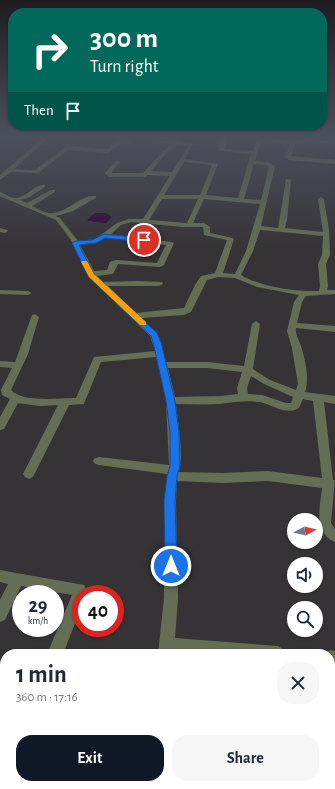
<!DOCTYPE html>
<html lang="en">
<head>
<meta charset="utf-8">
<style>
  :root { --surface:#fff; --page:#f6f6f7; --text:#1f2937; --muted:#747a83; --accent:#111827 }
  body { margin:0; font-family:"Alegreya Sans",sans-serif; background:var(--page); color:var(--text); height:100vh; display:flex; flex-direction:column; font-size:15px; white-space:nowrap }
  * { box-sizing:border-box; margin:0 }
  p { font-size:13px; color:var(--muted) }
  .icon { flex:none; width:22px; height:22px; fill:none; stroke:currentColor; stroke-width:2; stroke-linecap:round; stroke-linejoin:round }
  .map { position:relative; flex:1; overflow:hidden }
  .side { position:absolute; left:0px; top:649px; width:335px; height:140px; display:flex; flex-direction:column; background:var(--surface); border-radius:16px 16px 0 0; box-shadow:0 1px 3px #0004 }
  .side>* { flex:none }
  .top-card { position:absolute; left:8px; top:8px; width:319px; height:122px; border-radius:16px; box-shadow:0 1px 3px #0004; background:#00695c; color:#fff; overflow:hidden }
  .needle { width:26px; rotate:83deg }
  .buttons { position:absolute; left:287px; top:513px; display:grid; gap:8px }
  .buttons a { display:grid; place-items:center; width:36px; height:36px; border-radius:50%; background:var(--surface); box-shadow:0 1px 3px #0004; font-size:20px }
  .speed { position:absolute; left:12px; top:585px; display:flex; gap:8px; font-size:20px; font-weight:700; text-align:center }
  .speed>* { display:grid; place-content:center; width:52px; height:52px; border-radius:50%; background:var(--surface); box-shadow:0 1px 3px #0004; line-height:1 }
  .speed small { font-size:10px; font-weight:400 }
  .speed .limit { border:6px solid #d22; background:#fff; color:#111 }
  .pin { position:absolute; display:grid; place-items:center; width:34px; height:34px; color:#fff; margin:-17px; border:2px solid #fff; border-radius:50%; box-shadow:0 1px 4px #0007 }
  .me { position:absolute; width:44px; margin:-22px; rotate:0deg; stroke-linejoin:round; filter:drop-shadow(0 0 3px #0008) }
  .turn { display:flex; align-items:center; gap:14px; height:84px; padding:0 16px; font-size:18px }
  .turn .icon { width:52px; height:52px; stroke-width:2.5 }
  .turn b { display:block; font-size:28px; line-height:34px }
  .then { display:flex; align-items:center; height:38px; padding:0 16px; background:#0003; gap:8px; font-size:15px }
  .round { display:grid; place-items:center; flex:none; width:42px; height:42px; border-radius:16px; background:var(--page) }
  .summary { display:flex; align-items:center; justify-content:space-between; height:68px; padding:0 16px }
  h1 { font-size:24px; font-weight:600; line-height:30px }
  .button { display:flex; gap:8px; margin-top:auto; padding:8px 16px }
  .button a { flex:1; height:46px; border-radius:16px; background:var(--accent); color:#fff; font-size:16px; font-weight:600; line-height:46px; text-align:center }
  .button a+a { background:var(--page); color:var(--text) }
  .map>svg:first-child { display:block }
  .water { fill:#2f0633 }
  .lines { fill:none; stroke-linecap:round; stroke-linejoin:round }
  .minor { fill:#656e54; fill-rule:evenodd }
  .route { fill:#1a73e8; stroke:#114b97 }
  .slow { fill:#f59e0b }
</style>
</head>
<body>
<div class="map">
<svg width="335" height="789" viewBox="0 0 335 789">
  <rect width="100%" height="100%" fill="#363336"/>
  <!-- water -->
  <path class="water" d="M95,213h11l6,4 -6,6 -12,-1 -7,-2z
    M192,784h134v5h-134z"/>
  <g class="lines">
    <!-- minor -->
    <path class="minor" d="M43,138h5l-34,31 21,1 32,-24 40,3 12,-10 14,2 -3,2 -8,-1 -14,11 -40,-3 -30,23 -27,-1 -11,8v-5z
      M133,138l41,3 4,-2 2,1v2l13,2 -8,15 33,5 -12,31 32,3 13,-44 -31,-3 -2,-4 4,-9h5l-3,11 29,2 4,-13 36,3 16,-3 26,3 -2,3 -24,-2 -14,2 -4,12 44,4v4l-46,-4 -4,-3 5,-13 -29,-2 -6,19 13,1 7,4 -14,60 17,2 8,-49 5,1 -4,40 -2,8 38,4 -5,-33 3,-2 3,2 5,31 1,25 -4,9 2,22 -1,4h8v4l-29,2 -4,6 -5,21 38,3v6l-39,-4c-1,6 3,12 5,18 4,13 9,33 4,46l30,4v8l-11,-2 9,78h2l-4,43 4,6v13c-22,-9 -15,-35 -13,-54l-54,-7 -45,2 -46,-2 -1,20 2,97 -3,40 103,8 5,3 3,5h-128l6,-56v-97l3,-27 -68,-9 -4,-1 -2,-3 2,-3 4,-1 70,8 -3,-64 -10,-44 -55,5 -16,39 -1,3 -15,1 -36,72 -4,2 -4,-2 -2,-3 35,-69 -18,1 -22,-3 -14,26 -4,1v-13l10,-18 -8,-4 -1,-5 11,-22 -12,-1v-6l15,1 17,-47 3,-1 4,3 -11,37 -17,36c12,13 47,8 65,8l18,-41 61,-6 -5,-15 -62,-60 -17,-36 -15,-20 -56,-24v-4c5,2 11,6 15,6 12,0 19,-14 30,-13v2l-17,11 -8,2 7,3 24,-13h4v2l-23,14c5,2 12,7 18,7 17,1 31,-19 46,-17v2l-23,13 -17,5 4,2 18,23 17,-2 22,-16 12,-4h14l27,-43 -22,-1 -3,2h-36l-4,-4 12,-13 3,2 -9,11h32l18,-20 10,-9zM177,145l11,1 -16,26 -21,-1 14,-16zM184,162l28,3 -12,30h-36zM254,164l11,1 4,2 -8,33 -17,-1zM162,199h36l-11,24 -38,-3zM204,199l56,5 -14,47 -11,23 -12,-1 11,-34 -1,-1 -23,-5v-6l-6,-4h-11zM131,222l51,5h21l1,8 23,5 -12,33 -14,3 -6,9 -11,23 -48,5 -28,-27h51l4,-2 -1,-2 -26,-1 -33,1 -6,-6 16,-2 5,-10 42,3 4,-2 10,-22 -2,-1 -62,-7 11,-10zM260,230l63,6 -1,19 -4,9 2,22 -1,5c-22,1 -59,-4 -78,-16l12,-24zM105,238l61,7 -9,18 -41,-3 -6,2 -3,8 -13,1 -14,-26 19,-3zM218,277l17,1 22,9 42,8 -5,7 -7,29 5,17 6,36 -2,6 -26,-10 -17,-11 7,-45 -4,-3 -4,3 -8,42 -37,-4h-41l-8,-27 -17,-17 43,-3 7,-3 16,-32zM168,368h39l35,4 -5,16 1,6 -17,2 -46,1zM251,376l13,8 29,13 -2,6h-5l-24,-8 -14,-1 -1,-6zM303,399l10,2 9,77 -54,-7 -45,2 -44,-1c5,-19 -1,-48 -3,-68 15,0 30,1 44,0 14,-2 25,-4 40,-2 13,3 26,14 39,6z
      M0,228l7,2 1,1 -3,2 -5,-1z
      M0,290l28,1 4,2 -4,2 -28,-1z
      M0,570l84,15 3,8 -6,1v14l-18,46h-16l25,-59 -51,-9 -16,34 -5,2v-22l8,-16 -8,-2z
      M330,650l5,1v16l-5,-1v-12h-6z
      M20,784h18l-2,5h-18z
      M145,784h18l-1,5h-18z"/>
  </g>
  <!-- sky -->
  <linearGradient id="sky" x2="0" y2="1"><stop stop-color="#1e1c1e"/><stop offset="0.55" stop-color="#4c505d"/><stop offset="1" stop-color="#4c505d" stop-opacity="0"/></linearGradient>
  <rect width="335" height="249" fill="url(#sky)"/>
  <!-- route -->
  <path class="route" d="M104,234l40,4 3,2 -3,2 -39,-4 -9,5 -17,2 15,29 63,59 4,9 14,59 4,31 1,34 -3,10 -2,25 2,65 -2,4 -4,2 -4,-2 -2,-4 -1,-65 3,-25 3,-10v-34l-4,-31 -13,-59 -2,-6 -62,-59 -17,-34 3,-2 17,-1z"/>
  <!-- slow -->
  <path class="slow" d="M82,261h5l7,13 52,48v3h-6l-51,-48 -8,-15z"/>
</svg>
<div class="buttons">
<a><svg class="needle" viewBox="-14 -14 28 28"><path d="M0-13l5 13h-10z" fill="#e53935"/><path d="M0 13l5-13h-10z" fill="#747a83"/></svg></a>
<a><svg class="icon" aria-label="sound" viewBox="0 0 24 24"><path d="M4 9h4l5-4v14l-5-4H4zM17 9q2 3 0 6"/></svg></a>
<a><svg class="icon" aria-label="search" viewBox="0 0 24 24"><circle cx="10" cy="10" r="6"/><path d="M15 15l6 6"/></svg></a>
</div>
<div class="speed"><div>29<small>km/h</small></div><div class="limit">40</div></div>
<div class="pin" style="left:144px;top:240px;background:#d93025"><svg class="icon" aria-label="arrive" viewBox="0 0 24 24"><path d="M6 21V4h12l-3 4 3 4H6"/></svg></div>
<svg class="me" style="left:171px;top:566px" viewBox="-20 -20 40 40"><circle r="17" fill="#1a73e8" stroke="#fff" stroke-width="3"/><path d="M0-11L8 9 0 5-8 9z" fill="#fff"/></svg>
<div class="top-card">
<div class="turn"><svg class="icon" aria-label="right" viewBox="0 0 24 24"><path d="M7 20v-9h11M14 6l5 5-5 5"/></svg><div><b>300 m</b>Turn right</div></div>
<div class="then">Then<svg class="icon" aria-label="arrive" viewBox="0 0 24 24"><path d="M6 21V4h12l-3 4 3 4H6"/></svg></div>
</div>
<section class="side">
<div class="summary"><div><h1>1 min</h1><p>360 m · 17:16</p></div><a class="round"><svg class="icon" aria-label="close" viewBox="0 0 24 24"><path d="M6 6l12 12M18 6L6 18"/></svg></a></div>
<div class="button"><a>Exit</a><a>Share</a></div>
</section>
</div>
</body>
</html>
